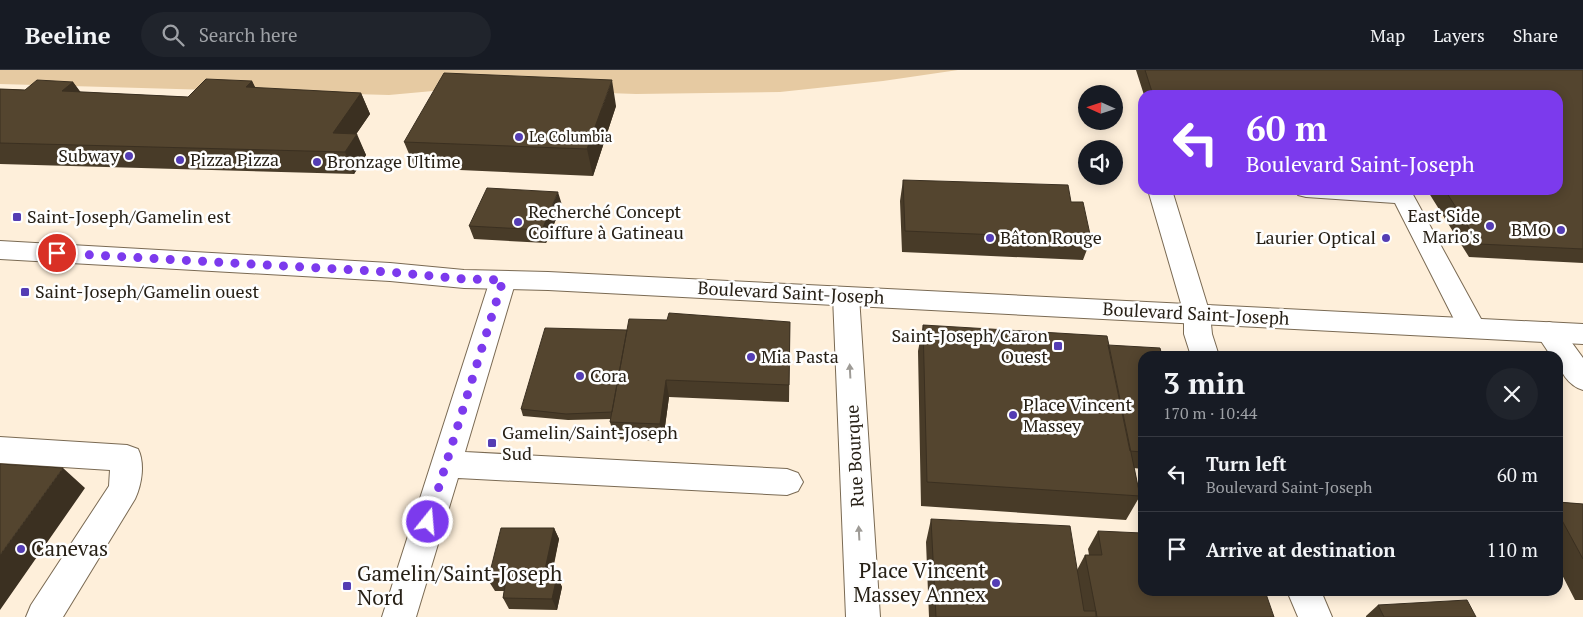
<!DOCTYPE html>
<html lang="en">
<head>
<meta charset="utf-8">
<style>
  :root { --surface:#171b24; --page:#20242c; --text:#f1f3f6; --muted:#9ea1a6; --line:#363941 }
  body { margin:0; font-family:"PT Serif",serif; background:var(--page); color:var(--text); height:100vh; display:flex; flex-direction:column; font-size:19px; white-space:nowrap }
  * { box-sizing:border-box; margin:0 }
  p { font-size:16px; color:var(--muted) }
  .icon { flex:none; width:28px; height:28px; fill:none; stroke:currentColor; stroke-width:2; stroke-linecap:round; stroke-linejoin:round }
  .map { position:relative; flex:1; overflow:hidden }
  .side { position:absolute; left:1138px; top:281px; width:425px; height:245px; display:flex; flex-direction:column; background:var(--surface); border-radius:15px; box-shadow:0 2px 12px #0003 }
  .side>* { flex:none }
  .top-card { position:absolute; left:1138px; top:20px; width:425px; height:105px; border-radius:15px; box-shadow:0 2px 12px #0003; background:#7c3aed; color:#fff; overflow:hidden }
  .needle { width:32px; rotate:273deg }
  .tools { position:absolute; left:1078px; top:15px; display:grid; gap:10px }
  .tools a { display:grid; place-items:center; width:45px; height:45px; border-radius:50%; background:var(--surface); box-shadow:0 2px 12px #0003; font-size:25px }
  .pin { position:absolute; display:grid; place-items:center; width:42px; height:42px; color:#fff; margin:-21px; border:2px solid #fff; border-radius:50%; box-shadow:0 1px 5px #0007 }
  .me { position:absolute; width:55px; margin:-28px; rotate:17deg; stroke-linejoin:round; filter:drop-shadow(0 0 4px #0008) }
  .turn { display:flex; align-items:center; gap:18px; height:105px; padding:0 25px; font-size:22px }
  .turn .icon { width:65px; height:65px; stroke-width:2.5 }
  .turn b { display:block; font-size:35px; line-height:42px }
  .round { display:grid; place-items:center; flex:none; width:52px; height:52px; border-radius:26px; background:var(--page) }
  .summary { display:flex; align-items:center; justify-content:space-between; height:85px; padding:0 25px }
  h1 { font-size:30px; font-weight:600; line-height:38px }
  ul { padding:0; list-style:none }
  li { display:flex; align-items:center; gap:15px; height:75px; padding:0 25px; border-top:1px solid var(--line) }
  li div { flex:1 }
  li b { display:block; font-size:19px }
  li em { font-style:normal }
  header { display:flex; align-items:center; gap:30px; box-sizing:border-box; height:70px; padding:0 25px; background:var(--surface); border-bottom:1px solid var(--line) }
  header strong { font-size:24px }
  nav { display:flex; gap:28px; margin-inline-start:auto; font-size:18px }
  .search { width:350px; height:45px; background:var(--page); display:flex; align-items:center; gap:12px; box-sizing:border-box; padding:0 18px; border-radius:28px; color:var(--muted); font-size:19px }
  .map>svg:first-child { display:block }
  .green { fill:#e6caa2 }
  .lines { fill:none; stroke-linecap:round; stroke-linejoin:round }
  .minor-casing { stroke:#7a6a53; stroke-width:2 }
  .major-casing { stroke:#7a6a53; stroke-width:2 }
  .minor { fill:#fff; fill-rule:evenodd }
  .major { fill:#fff; fill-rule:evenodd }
  .wall { fill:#483b28 }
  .shaded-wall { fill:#3b3021 }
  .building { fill:#54452f; stroke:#3b3021 }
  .oneway { fill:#9e9b96 }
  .route { stroke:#7c3aed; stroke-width:9; stroke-dasharray:0 16.2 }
  .poi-dot { fill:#543db4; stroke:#fefefe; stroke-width:2 }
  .labels { text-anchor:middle; stroke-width:5; stroke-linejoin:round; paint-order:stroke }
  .far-poi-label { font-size:15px; fill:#272016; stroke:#fefefe; text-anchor:start }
  .poi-label { font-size:18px; fill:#272016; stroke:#fefefe; text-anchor:start }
  .street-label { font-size:18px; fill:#272016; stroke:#fefefe }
  .near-poi-label { font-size:21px; fill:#272016; stroke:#fefefe; text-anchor:start }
</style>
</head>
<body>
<header>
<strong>Beeline</strong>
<div class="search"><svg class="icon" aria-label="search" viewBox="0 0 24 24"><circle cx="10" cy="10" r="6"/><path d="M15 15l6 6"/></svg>Search here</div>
<nav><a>Map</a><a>Layers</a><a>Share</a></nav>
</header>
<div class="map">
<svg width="1583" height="547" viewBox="0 0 1583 547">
  <rect width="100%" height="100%" fill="#feefda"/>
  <!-- green -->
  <path class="green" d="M0,0h958l-75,11 -103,11 -144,2 -170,-6 -77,7 -389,-11z"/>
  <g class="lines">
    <!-- minor casing -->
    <g class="minor-casing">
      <path id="minor" d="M1148,120h24l38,124 2,20 7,22h-28l-7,-22v-20z
        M1294,120l117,1 75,137 -4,7 -10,3 -10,-3 -67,-132 -89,-6 -8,-2z
        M503,201l9,3 4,6 -51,172 322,17 11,4 5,9 -5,9 -11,4 -329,-17 -42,139h-34l108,-337 4,-6z
        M846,217l9,2 4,7 21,321h-34l-13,-321 4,-7z
        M1549,252l10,3 24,33v32c-14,-4 -25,-19 -25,-34h-7l-16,-24 4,-7z
        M0,367l127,8 11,4c7,14 4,35 -3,50l-72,118h-37l5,-12 78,-119 1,-16 -110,-7z
        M1287,521h34l11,26h-34z"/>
    </g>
    <!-- major casing -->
    <g class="major-casing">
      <path id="major" d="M0,171l390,22 74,7 84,2 1035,52v20l-1035,-54 -84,-2 -74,-7 -390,-22z"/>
    </g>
    <!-- minor -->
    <use href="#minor" class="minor"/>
    <!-- major -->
    <use href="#major" class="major"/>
  </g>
  <!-- wall -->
  <path class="wall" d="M1136,0h447v193l-114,-6 -42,-67h131v-95h-414z
    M252,11l3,7 106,5 9,21 -14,20 10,21 -12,19 -354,-10v-75l25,1 48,-8 7,10 108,5z
    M616,36l-23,70 -178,-8 -11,-26z
    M903,110l168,22 20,37 -8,21 -181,-8 -2,-51z
    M562,135l-16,38 -72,-4 -5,-13z
    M667,250l123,2 -1,80 -120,-5 -6,44 -48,-2 -5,-17 1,-3 -43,1 -45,-4 -2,-7 106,-79z
    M923,255l219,31v113l-8,-1 6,28 -14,24 -205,-14 -3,-155z
    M1558,432l25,2v96h-8l-17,-33z
    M931,449l146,51 8,-15h4l-1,-6 10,-18 176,86h-345l-3,-75z
    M554,458l5,11 -7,36 5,1 5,11 -5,23 -48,-1 -6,-11 1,-7h-9l-7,-11z
    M1378,535l98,12h-110v-1z"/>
  <!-- shaded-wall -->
  <path class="shaded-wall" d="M612,10l4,26 -23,70 -6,-27z
    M252,11l11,21 -17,-15z
    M73,12l15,20 -26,-11z
    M361,23l9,21 -26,38 -11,-19z
    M357,64l9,21 -12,19 -9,-22z
    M558,122l4,13 -16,38 -4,-13z
    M666,310l3,17 -6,44 -3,-17z
    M63,398l22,20 -85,122v-55z
    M554,458l5,11 -10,46 -5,-11z
    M557,506l5,11 -5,23 -5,-11z"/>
  <!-- building -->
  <path class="building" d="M1145,0h438v179l-104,-5 -34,-54h113v-95h-405z
    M444,3l168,7 -25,69 -183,-7z
    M206,9l46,2 -6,6 115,6 -28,40 24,1 -12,18 -345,-9v-54l25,1 12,-10 36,2 -11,9 126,6z
    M903,110l165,5 3,17h12l8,37 -186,-8z
    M487,118l71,4 -16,38 -73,-4z
    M669,243l121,9 -1,63 -123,-5 -6,44 -50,-2 19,-103 38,1z
    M923,255l184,11 33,160 -213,-14z
    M545,258l82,2 -15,82 -46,2 -45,-5z
    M1108,275l52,3 2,8h-20v96l-12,-1z
    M0,394l63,4 -63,87z
    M1558,432l25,2v55l-25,-46z
    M931,449l139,7 14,85h12v6h-160z
    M501,458h53l-10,46 13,2 -5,23 -49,-1 3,-18h-18z
    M1098,461l44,2v58h123l9,26h-177l-12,-62h17z
    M1467,530l9,17h-92l-6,-12z"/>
  <!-- one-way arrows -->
  <defs><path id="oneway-solid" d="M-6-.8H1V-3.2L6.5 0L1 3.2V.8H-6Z" transform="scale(1.25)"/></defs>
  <g class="oneway">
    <use href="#oneway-solid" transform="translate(850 301) rotate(-93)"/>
    <use href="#oneway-solid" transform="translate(859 463) rotate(-93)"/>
  </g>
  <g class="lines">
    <!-- route -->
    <path class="route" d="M57,183l333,19 74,7 39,1 -75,242"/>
  </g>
  <!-- markers -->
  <g class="poi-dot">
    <circle cx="519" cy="67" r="5"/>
    <circle cx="129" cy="86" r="5"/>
    <circle cx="180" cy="90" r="5"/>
    <circle cx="317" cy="92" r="5"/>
    <rect x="12" y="142" width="10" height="10" rx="2.5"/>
    <circle cx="518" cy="152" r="5"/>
    <circle cx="1490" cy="156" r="5"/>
    <circle cx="1561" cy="160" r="5"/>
    <circle cx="990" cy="168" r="5"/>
    <circle cx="1386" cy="168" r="5"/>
    <rect x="20" y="217" width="10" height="10" rx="2.5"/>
    <rect x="1053" y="271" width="10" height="10" rx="2.5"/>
    <circle cx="751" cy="287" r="5"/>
    <circle cx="580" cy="306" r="5"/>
    <circle cx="1013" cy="345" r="5"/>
    <rect x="487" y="368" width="10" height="10" rx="2.5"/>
    <circle cx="21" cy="479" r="5"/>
    <circle cx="996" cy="513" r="5"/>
    <rect x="342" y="511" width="10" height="10" rx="2.5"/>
  </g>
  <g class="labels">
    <!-- far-poi labels -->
    <g class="far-poi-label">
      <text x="529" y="72">Le Columbia</text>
    </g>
    <!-- poi labels -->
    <g class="poi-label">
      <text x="119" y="92" text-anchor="end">Subway</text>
      <text x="190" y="96">Pizza Pizza</text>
      <text x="327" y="98">Bronzage Ultime</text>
      <text x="528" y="148">Recherché Concept<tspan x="528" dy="21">Coiffure à Gatineau</tspan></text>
      <text x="1480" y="152" text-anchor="end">East Side<tspan x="1480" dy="21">Mario's</tspan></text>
      <text x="27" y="153">Saint-Joseph/Gamelin est</text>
      <text x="1551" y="166" text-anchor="end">BMO</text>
      <text x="1000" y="174">Bâton Rouge</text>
      <text x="1376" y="174" text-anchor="end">Laurier Optical</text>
      <text x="35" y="228">Saint-Joseph/Gamelin ouest</text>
      <text x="1048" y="272" text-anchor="end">Saint-Joseph/Caron<tspan x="1048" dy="21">Ouest</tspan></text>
      <text x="761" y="293">Mia Pasta</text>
      <text x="590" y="312">Cora</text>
      <text x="1023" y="341">Place Vincent<tspan x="1023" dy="21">Massey</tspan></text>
      <text x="502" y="369">Gamelin/Saint-Joseph<tspan x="502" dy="21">Sud</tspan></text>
    </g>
    <!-- street labels -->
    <g class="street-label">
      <text transform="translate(791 223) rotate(3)" y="6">Boulevard Saint-Joseph</text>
      <text transform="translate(1196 244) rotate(3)" y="6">Boulevard Saint-Joseph</text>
      <text transform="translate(855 386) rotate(-93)" y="6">Rue Bourque</text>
    </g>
    <!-- near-poi labels -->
    <g class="near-poi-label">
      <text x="31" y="486">Canevas</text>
      <text x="986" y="508" text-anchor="end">Place Vincent<tspan x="986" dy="24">Massey Annex</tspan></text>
      <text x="357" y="511">Gamelin/Saint-Joseph<tspan x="357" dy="24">Nord</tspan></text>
    </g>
  </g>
</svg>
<div class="tools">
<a><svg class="needle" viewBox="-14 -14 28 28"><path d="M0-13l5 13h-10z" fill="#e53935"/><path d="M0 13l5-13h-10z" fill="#9ea1a6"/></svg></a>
<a><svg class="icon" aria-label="sound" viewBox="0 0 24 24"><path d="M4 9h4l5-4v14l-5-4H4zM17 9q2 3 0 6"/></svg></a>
</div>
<div class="pin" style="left:57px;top:183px;background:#d93025"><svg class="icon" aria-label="arrive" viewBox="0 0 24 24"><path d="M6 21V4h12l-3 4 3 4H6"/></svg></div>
<svg class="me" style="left:428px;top:452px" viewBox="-20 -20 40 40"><circle r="17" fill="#7c3aed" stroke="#fff" stroke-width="3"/><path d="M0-11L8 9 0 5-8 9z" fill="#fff"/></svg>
<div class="top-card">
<div class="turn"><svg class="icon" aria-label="left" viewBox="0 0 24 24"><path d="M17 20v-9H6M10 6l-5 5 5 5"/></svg><div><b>60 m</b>Boulevard Saint-Joseph</div></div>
</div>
<section class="side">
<div class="summary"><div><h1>3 min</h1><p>170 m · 10:44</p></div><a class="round"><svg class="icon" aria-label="close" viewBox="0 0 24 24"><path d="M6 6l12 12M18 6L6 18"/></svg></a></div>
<ul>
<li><svg class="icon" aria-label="left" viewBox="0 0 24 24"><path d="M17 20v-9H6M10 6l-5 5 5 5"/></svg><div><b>Turn left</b><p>Boulevard Saint-Joseph</p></div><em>60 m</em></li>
<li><svg class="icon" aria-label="arrive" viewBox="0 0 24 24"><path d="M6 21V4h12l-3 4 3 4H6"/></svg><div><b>Arrive at destination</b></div><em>110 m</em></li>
</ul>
</section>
</div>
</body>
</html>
